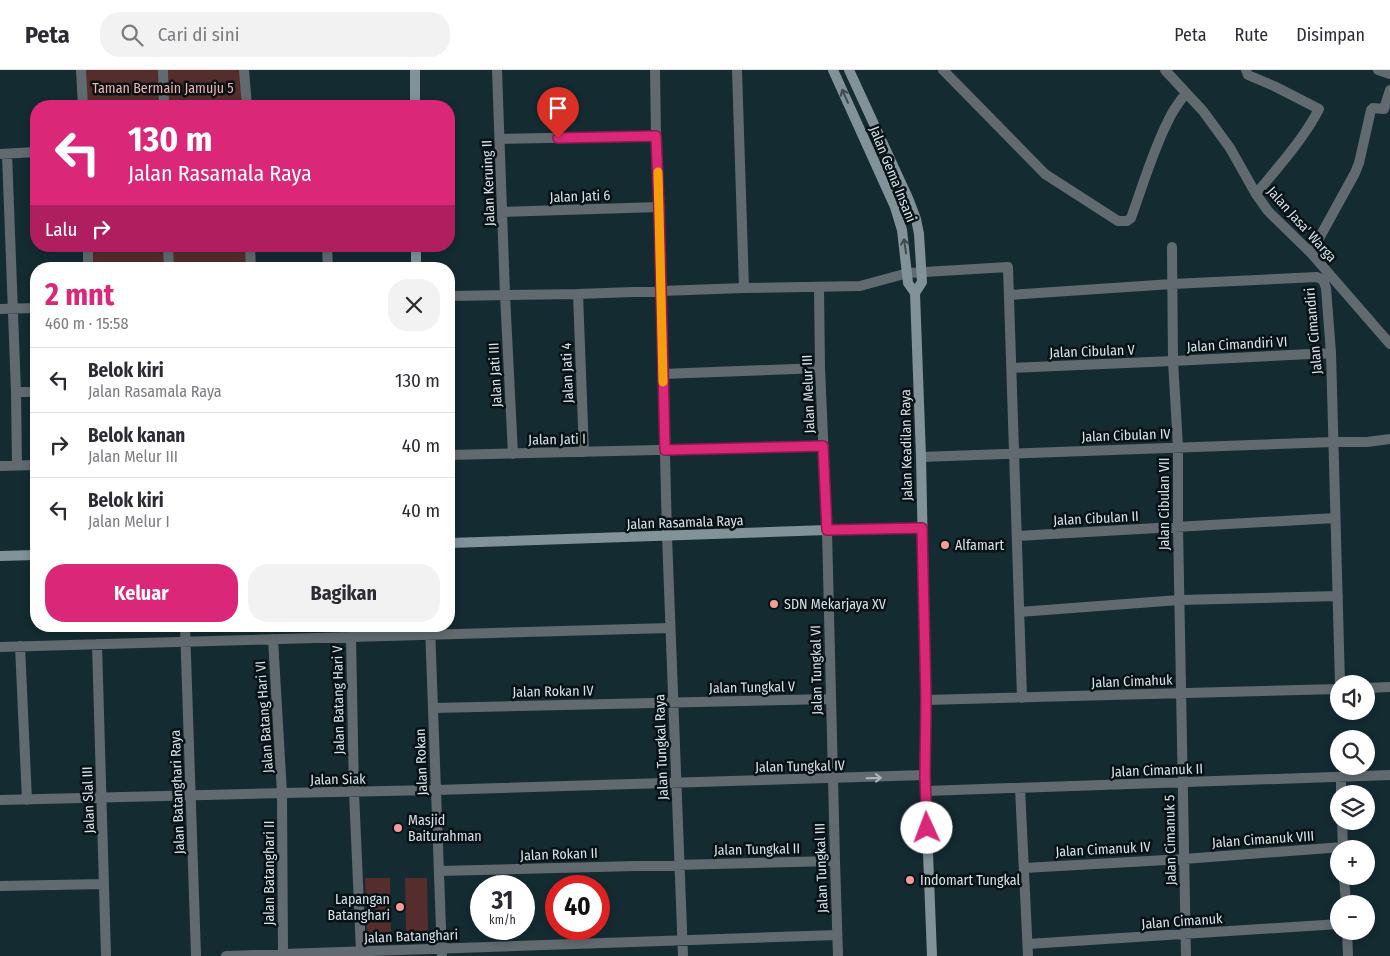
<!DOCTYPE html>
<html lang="id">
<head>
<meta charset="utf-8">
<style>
  :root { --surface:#fff; --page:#f2f2f3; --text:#2b2b33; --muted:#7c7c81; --line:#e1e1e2; --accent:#db2777 }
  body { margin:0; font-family:"Fira Sans Condensed",sans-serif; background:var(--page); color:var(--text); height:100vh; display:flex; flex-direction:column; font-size:19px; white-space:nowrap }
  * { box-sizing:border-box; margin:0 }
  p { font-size:16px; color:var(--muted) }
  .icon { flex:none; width:28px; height:28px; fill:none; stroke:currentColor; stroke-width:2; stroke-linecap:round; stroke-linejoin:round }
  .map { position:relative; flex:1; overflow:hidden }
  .drawer { position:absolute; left:30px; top:192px; width:425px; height:370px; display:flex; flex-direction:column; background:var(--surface); border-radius:20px; box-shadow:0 2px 8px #0003 }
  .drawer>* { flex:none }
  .top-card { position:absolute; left:30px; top:30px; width:425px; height:152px; border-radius:20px; box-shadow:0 2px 8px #0003; background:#db2777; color:#fff; overflow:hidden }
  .fabs { position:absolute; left:1330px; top:605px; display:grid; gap:10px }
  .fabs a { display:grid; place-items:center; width:45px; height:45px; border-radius:50%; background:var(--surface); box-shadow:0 2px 8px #0003; font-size:25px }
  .speed { position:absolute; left:470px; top:805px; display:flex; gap:10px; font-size:25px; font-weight:700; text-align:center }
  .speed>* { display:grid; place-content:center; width:65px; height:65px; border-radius:50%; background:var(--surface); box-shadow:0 2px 8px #0003; line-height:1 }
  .speed small { font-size:12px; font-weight:400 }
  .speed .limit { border:8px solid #d22; background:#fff; color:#111 }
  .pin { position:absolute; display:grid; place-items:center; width:42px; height:42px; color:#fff; margin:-51px -21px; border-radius:50% 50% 50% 0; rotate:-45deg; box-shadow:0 0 5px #0007 }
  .pin .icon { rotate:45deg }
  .me { position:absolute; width:55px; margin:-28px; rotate:358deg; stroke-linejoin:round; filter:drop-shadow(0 0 4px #0008) }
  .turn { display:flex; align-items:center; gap:18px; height:105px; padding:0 15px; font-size:22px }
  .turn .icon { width:65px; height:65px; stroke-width:2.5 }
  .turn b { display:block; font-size:35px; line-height:42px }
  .then { display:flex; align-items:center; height:48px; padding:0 15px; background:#0003; gap:10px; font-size:19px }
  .round { display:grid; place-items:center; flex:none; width:52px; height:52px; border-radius:20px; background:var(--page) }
  .overview { display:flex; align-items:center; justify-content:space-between; height:85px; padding:0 15px }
  h1 { font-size:30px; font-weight:700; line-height:38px; color:var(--accent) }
  .button { display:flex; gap:10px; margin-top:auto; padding:10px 15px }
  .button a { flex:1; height:58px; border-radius:20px; background:var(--accent); color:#fff; font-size:20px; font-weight:700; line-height:58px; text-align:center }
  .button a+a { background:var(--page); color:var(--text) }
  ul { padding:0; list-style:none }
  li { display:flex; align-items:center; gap:15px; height:65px; padding:0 15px; border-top:1px solid var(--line) }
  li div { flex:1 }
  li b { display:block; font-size:19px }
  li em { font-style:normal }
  header { display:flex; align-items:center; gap:30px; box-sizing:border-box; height:70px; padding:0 25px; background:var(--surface); border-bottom:1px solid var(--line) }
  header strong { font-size:24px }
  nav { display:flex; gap:28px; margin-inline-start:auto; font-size:18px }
  .search { width:350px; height:45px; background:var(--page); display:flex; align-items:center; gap:12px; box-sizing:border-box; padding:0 18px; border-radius:20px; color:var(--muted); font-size:19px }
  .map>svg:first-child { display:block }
  .green { fill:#552d2d }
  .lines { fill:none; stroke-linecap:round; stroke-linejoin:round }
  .street { stroke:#616b6f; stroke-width:10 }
  .secondary { stroke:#819298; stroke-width:10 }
  .oneway { stroke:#3e4c50 }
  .oneway2 { stroke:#acb8bd }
  .route-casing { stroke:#8e194d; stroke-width:12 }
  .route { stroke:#db2777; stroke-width:9 }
  .slow { stroke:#f59e0b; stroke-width:9 }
  .poi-dot { fill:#f59b9a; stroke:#081215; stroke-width:2 }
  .labels { text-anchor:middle; stroke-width:5; stroke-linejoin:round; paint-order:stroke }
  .park-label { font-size:14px; fill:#f6b1af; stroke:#081215 }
  .street-label { font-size:14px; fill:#d5e2e7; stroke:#081215 }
  .poi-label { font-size:14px; fill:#d5e2e7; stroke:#081215; text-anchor:start }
</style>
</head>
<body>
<header>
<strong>Peta</strong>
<div class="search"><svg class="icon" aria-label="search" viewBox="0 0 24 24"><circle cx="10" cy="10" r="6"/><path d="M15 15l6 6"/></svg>Cari di sini</div>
<nav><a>Peta</a><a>Rute</a><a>Disimpan</a></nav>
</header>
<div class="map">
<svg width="1390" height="886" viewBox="0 0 1390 886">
  <rect width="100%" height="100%" fill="#142b32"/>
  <!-- green -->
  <path class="green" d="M81,0h163l1,36h-163z
    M87,176h163l1,23h-164z
    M365,808h25l1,56h-24z
    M405,808h22l1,55h-22z"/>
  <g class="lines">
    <!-- street -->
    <path class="street" d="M81,0l2,36
      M163,0l1,36
      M244,0l3,36
      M497,0l8,225 8,159
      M655,0l1,66 3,71 8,329 16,420
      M737,0l7,218
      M943,0l102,104 73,47h9l4,-3c12,-33 22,-68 38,-99 4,-9 11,-18 17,-26
      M1165,0l38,41 27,37 26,46 12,17 43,42 79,91
      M1246,0l2,5 26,11 45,23c-16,31 -41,58 -63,85
      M1378,0l12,4
      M500,69l156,-3
      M0,84l36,-2
      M7,84l9,238 1,73
      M502,142l157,-5
      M88,176v23
      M168,176l1,23
      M250,176l1,23
      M327,176l1,23
      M1172,177l1,114 5,86v80l8,429
      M1311,183l44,-80 4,-10 12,-53 2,-2 11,1 6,-19
      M819,217l1,81 7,162 8,331 3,95
      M578,224l6,158
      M1009,225l163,-11 145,-7 6,3 3,8 5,65 9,331
      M449,226l129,-2 166,-6 116,-2 48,-13 100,-6 14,431
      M0,239l36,-1
      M1012,298l161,-7 158,-8
      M662,304l158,-6
      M16,322h20
      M449,385l374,-9
      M921,387l412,-15h34l23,-3
      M0,396l36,-1
      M1017,466l318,-18
      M1019,542l160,-12 159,-4
      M185,556l11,330
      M430,556l12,330
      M351,567l3,155 7,159
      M273,569l9,154 1,161
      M97,574l9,312
      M20,576l7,154
      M0,577l670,-19
      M1366,618l24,-1
      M926,630l413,-11
      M433,638l398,-9
      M1341,707v17
      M1020,718l8,168
      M926,721l464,-16
      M0,730l282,-7 154,-3 489,-15
      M1342,751l1,28
      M1024,798l160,-9 159,-12
      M439,801l396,-10
      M1344,806l2,28
      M0,816l104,-2
      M1347,861l1,25
      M1028,874l311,-20
      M226,886l611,-21"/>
    <!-- secondary -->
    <path class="secondary" d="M833,0l62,137 7,23 6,53 7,10
      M849,0l59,128 8,21 3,15 3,48 -7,11
      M415,36v-36
      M416,176v23
      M915,223l6,164 5,243 -1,75 7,181
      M449,473l378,-13 95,-2
      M0,486l36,-1"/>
  </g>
  <!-- one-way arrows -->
  <defs><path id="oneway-shaft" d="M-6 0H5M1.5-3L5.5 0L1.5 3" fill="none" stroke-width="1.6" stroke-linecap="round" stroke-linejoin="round" transform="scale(1.25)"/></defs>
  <g class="oneway">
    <use href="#oneway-shaft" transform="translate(845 26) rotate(-114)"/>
    <use href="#oneway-shaft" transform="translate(905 176) rotate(-98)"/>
  </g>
  <use class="oneway2" href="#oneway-shaft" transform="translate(874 708) rotate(-2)"/>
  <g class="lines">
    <!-- route casing -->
    <g class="route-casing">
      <path id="route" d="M558,68l98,-2 3,71 6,243 158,-4 4,84 95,-2 4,172 -1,76 2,52"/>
    </g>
    <!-- route -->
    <use href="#route" class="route"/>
    <!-- slow -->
    <path class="slow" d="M658,102l5,210"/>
  </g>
  <!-- markers -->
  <g class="poi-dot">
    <circle cx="945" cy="475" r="5"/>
    <circle cx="774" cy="534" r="5"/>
    <circle cx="398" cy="758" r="5"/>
    <circle cx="910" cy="810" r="5"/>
    <circle cx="400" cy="837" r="5"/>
  </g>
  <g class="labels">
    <!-- park labels -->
    <g class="park-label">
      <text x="163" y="23">Taman Bermain Jamuju 5</text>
    </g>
    <!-- street labels -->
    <g class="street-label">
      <text transform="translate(893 104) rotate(68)" y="5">Jalan Gema Insani</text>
      <text transform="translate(488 113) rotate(-92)" y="5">Jalan Keruing II</text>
      <text transform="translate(580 126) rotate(-2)" y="5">Jalan Jati 6</text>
      <text transform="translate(1302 154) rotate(48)" y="5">Jalan Jasa' Warga</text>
      <text transform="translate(1313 261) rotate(-95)" y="5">Jalan Cimandiri</text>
      <text transform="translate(1237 274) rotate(-3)" y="5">Jalan Cimandiri VI</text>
      <text transform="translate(1092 281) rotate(-2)" y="5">Jalan Cibulan V</text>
      <text transform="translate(567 303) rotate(-92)" y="5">Jalan Jati 4</text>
      <text transform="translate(495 305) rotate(-93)" y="5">Jalan Jati III</text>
      <text transform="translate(808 324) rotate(-92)" y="5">Jalan Melur III</text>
      <text transform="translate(1126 365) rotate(-2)" y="5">Jalan Cibulan IV</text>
      <text transform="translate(557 369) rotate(-1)" y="5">Jalan Jati I</text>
      <text transform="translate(906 375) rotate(-91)" y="5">Jalan Keadilan Raya</text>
      <text transform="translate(1164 434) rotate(-90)" y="5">Jalan Cibulan VII</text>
      <text transform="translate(1096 448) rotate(-3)" y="5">Jalan Cibulan II</text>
      <text transform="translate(685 452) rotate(-2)" y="5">Jalan Rasamala Raya</text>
      <text transform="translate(816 600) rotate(-91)" y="5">Jalan Tungkal VI</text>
      <text transform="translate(1132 611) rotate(-2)" y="5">Jalan Cimahuk</text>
      <text transform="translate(752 617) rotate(-1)" y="5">Jalan Tungkal V</text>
      <text transform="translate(553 621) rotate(-1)" y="5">Jalan Rokan IV</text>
      <text transform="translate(338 630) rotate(-91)" y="5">Jalan Batang Hari V</text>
      <text transform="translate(264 647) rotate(-94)" y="5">Jalan Batang Hari VI</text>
      <text transform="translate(661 677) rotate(-92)" y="5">Jalan Tungkal Raya</text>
      <text transform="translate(421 692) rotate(-92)" y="5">Jalan Rokan</text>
      <text transform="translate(800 696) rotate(-1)" y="5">Jalan Tungkal IV</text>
      <text transform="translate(1157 700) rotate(-2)" y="5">Jalan Cimanuk II</text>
      <text transform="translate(338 709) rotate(-1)" y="5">Jalan Siak</text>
      <text transform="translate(177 722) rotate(-92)" y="5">Jalan Batanghari Raya</text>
      <text transform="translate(88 730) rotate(-92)" y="5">Jalan Slal III</text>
      <text transform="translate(1263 769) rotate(-4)" y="5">Jalan Cimanuk VIII</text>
      <text transform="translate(1170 770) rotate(-91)" y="5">Jalan Cimanuk 5</text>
      <text transform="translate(757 779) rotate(-1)" y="5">Jalan Tungkal II</text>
      <text transform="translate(1103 779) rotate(-3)" y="5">Jalan Cimanuk IV</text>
      <text transform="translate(559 784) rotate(-2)" y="5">Jalan Rokan II</text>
      <text transform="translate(821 798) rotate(-92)" y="5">Jalan Tungkal III</text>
      <text transform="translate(269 803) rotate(-90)" y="5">Jalan Batanghari II</text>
      <text transform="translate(1182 851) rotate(-4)" y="5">Jalan Cimanuk</text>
      <text transform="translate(411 866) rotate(-2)" y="5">Jalan Batanghari</text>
    </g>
    <!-- poi labels -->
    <g class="poi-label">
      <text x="955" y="480">Alfamart</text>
      <text x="784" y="539">SDN Mekarjaya XV</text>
      <text x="408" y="755">Masjid<tspan x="408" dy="16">Baiturahman</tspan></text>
      <text x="920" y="815">Indomart Tungkal</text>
      <text x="390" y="834" text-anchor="end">Lapangan<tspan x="390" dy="16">Batanghari</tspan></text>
    </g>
  </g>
</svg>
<div class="fabs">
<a><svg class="icon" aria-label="sound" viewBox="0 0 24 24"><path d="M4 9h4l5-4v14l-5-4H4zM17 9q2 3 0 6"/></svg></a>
<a><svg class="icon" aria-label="search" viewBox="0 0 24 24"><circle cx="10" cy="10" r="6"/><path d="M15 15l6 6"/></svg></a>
<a><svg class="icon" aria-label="layers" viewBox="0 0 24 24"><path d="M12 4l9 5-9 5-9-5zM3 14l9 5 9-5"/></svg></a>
<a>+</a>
<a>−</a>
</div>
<div class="speed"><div>31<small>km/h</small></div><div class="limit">40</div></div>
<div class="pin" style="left:558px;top:68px;background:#d93025"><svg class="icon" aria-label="arrive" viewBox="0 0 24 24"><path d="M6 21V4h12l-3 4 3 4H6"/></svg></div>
<svg class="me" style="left:927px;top:758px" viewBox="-20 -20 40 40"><circle r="19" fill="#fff"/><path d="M0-13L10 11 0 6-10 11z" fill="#db2777"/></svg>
<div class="top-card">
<div class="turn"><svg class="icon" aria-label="left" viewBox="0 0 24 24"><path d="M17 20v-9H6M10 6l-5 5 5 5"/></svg><div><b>130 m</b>Jalan Rasamala Raya</div></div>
<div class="then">Lalu<svg class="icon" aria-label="right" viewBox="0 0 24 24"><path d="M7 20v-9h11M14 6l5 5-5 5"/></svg></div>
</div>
<section class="drawer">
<div class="overview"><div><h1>2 mnt</h1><p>460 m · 15:58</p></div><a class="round"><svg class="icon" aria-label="close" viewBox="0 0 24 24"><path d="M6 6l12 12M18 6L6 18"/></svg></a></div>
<ul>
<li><svg class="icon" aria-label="left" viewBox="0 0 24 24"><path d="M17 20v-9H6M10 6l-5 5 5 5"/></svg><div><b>Belok kiri</b><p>Jalan Rasamala Raya</p></div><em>130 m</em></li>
<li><svg class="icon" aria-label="right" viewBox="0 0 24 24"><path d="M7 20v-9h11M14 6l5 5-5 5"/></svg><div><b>Belok kanan</b><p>Jalan Melur III</p></div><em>40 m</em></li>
<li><svg class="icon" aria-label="left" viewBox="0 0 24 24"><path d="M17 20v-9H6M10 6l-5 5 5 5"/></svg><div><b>Belok kiri</b><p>Jalan Melur I</p></div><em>40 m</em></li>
</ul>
<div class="button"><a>Keluar</a><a>Bagikan</a></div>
</section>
</div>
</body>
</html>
